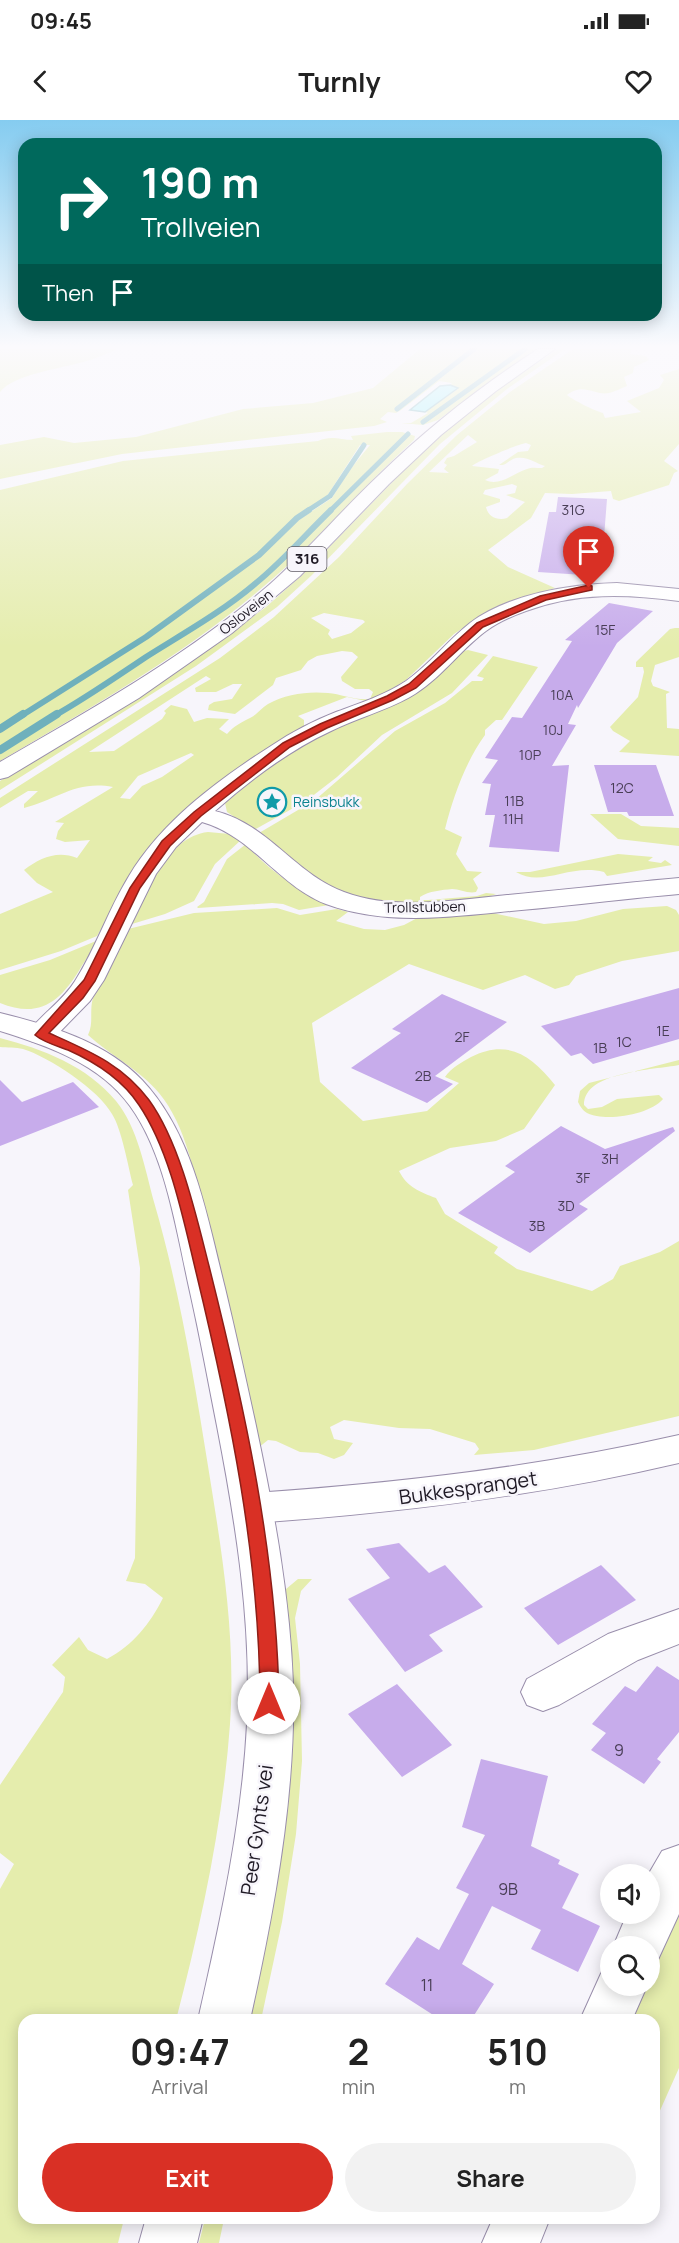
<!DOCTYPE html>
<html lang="en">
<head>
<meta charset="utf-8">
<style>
  :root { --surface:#fff; --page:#f2f2f2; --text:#222; --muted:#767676; --accent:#d93025 }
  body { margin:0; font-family:Manrope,sans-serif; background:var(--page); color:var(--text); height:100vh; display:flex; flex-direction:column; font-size:22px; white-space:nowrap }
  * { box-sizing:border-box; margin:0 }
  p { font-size:20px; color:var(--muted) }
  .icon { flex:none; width:33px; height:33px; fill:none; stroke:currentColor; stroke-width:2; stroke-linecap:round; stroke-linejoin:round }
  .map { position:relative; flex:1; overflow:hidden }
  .panel { position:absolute; left:18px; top:1894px; width:642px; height:210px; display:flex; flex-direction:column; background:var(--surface); border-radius:18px; box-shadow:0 3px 15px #0003 }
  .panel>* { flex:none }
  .banner { position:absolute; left:18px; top:18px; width:644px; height:183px; border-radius:18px; box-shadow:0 3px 15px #0003; background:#00695c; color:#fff; overflow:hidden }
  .controls { position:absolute; left:600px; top:1744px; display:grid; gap:12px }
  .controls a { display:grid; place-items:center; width:60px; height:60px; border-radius:50%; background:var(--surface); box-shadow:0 3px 15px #0003; font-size:30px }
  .pin { position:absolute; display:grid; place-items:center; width:51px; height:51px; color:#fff; margin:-62px -26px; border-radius:50% 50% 50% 0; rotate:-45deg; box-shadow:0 0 6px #0007 }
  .pin .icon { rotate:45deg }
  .me { position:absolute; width:66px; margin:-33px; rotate:0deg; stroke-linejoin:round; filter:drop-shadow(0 0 4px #0008) }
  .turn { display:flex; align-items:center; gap:21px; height:126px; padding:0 24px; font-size:27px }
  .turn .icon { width:78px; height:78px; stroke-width:2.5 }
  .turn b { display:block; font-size:42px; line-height:51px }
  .then { display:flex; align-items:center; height:57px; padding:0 24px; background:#0003; gap:12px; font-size:22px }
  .eta { display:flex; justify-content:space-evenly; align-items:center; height:102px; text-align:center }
  .eta b { font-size:36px; font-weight:700; line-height:42px }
  .primary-button { display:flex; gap:12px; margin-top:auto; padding:12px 24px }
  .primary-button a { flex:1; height:69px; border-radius:36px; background:var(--accent); color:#fff; font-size:24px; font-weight:700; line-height:69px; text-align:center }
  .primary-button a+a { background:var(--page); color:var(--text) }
  .status { display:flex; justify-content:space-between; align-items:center; height:42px; padding:0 30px; background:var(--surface); direction:ltr }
  .status svg { height:16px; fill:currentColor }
  header { display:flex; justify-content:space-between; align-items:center; height:78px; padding:0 24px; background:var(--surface); font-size:27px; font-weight:700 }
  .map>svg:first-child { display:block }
  .green { fill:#e5edad; fill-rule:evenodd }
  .water { fill:#91f0fd; stroke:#6fb0bc; stroke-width:1.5 }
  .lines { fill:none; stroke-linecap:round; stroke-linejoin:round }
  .stream-far2 { stroke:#6fb0bc; stroke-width:5 }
  .stream-far1 { stroke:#6fb0bc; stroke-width:6 }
  .stream { stroke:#6fb0bc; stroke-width:8 }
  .building { fill:#c7aceb }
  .minor-casing { stroke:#998eab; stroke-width:2 }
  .tertiary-casing { stroke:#998eab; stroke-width:2 }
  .primary-casing { stroke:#998eab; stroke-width:2 }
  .minor { fill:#fff; fill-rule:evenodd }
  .tertiary { fill:#fff; fill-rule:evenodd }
  .primary { fill:#fff; fill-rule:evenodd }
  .route { fill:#d93025; stroke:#8d1f18; stroke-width:1.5 }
  .labels { text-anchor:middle; stroke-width:5; stroke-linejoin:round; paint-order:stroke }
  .number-label { font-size:14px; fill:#493e56 }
  .far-street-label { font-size:14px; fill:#1f1a25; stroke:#f7f5fb }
  .far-culture-label { font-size:14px; fill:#0d838f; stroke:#f7f5fb; text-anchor:start }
  .shield { fill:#f7f5fb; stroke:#605c65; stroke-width:1.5 }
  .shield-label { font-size:15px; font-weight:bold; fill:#1f1a25 }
  .near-number-label { font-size:16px; fill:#493e56 }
  .near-street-label { font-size:20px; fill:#1f1a25; stroke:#f7f5fb }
</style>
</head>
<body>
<div class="status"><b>09:45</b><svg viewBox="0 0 49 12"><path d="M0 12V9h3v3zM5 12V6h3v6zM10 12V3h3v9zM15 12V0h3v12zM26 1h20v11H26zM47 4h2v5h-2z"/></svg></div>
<header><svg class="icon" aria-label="back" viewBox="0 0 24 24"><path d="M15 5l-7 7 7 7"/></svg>Turnly<svg class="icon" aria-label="heart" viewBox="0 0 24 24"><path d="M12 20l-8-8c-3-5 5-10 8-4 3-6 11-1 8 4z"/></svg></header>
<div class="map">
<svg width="679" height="2123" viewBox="0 0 679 2123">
  <rect width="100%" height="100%" fill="#f7f5fb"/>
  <!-- green -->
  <path class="green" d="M0,229h118c-12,5 -23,10 -35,13 -23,7 -69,12 -83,30z
    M420,229h116l-98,71 -15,5 -22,-2h10l17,-10 -3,-1 33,-23 -8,-4 2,-2 -13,-2 -38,29 -5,3 -8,-1 -8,7 7,3 -13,4 -252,28 -122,25v-34l44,-8 30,6 62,-6 107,-28 70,-6 60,-15z
    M558,229h7l-58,40 -67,55 -128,131 -35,32 -81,59 -196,124v-9l186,-116 80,-58 36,-32 108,-111 45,-41 55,-42z
    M573,229h59l-2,5 16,2 3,4 -15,7 -1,6 -9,4 3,9c-5,2 -13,6 -18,7 -15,3 -25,-11 -42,2 6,5 28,16 36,18l2,5 36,-6 -14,-11 32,-13 5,-8 -4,-5 19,-6v75l-15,17 14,10 -4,2 -5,12 -50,16 -6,-2 -2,-8 -39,3 -27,-1 -14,25 -43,32 20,17 47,21 -34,11 -45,20 -22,15 -48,46 -24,15 -16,6 -19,-4 -49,19 6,4v8l-34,20 -154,155 -19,33 -36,15 -61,19v-56l53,-22 -16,-9 -13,-13c16,-12 33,-20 53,-12l13,-18 -25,2 -9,-3 2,-8 6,-8 -9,-1 58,-35c-38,-7 -56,13 -89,21v-4l14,-13h-10l-28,17v-10l220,-140 54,-41 65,-60 68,-73 50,-49 53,-43zM468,315l9,7 -23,14 -7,2 -3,5 3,2 -3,4 5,4 -20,-1zM526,323l5,2 -3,6 -10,1 -19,13c8,1 9,-5 17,-7 12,-2 19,5 29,8l-3,2c-5,0 -11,-1 -15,1 -13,4 -27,18 -42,11l13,-7 1,-4 -27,-3c4,-4 46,-22 54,-23zM512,364l5,2 -2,7 -9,2 19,7 -18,16c-9,3 -19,-1 -21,-11l14,-5v-3l-17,-5 2,-4zM324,493l39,7 2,2 -14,11 -19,6 -4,-5 2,-4 -19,-12zM342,531l10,1 6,5 -17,20 1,4 13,8h14l4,3 -3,7c-13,2 -29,-5 -42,-6 -20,-2 -42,1 -60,11 -7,4 -11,11 -18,14 -10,5 -16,8 -23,16l-8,-5 10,-10 -22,-1 -13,4 -7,-13 -16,-4 -7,6 2,2 -4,6 -48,32 -25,1 117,-76 5,3 -16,9 1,4h20l17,-8h9l-10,15 -18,3 -5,3 -1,5 27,4 38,-29 3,-7 25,-8 7,-9 9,-5zM191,633l3,2 -32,22 -20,9 -12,13 -10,-1 18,-22z
    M387,312h15l13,4 -1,4c-52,47 -97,102 -151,147 -79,68 -173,121 -263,174v-31l142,-88 99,-72 59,-51 32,-21 16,-26 22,-27h-10l-33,51 -40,28 -24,26 -125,90 -138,87v-237l123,-29 195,-20c14,-6 21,-1 35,-1l-2,-4z
    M675,508h4v29l-24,8 -4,16 2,5 17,6 -4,2 1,34 12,1v27l-60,-4 11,-11 -17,-10 -3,-4 28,-30 6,-25 -1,-5h-7v-5l34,-33z
    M468,530l20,5 -36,38 -70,42 -45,42 -31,24 -52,29 -27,-18 -2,-9 60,-49 175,-102z
    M493,536l45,11 -36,53h-6l-11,10v5c-19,26 -32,62 -40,94l17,8 -6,17 11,17 15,1 -9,7 5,9 -2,4c-8,2 -16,-3 -24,-3 -10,1 -23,2 -32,8v3h8l49,-4 9,-3 10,1 -11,4c-57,6 -123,14 -174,-20 -19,-12 -36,-31 -52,-45l56,-33 80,-69 50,-28 27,-22h10l2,-3 -7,-2z
    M590,694h31l20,12 38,2v18l-61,-7z
    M208,712l22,2 11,6 -26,24 -21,37 -29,13 -33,10c17,-33 34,-87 76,-92z
    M246,724c22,27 52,45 83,61l-30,5 -16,-6 -11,-1 -74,5 -1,-1 7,-5 23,-43z
    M618,734l35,3 -5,4 13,2 4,-3 7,5 -65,11 -3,-4c-34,-9 -62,16 -88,0h14z
    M667,786l9,4 3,5v36l-57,10 -46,15 -7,9 -14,4 -30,-14 -42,15 -74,-26 -97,59 8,59 43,39 64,-10 32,-28 -14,-6c6,-9 17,-15 26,-20 37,-19 61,-1 84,28l-31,44 -28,12 -46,7 -51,23c8,16 21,21 37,27l9,16 53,33 -4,6 23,16 75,22 21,-12 7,-13 40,-14 19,-11v175l-145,34 -60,5 5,-6 -4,-6 -45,-14 -31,-1 -55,-8 -14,7 4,12 19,4 -9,12 -10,4 -16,-6 -18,-1 -24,-11 -8,-1 -10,8c-17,-77 -33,-155 -53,-232 -11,-41 -18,-89 -46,-123 -20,-24 -48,-37 -71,-58 6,-12 1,-24 5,-37l35,-69 66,-16 83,-5 23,7 37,-6 11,3 -12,9 28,8 21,1 19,-5 17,-9 67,-4 56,12 32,-3 47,-12z
    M96,821c-3,10 -11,19 -16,28 -20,33 -41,50 -80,34v-28l50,-15z
    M0,918c43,11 87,28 116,63 22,27 29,68 38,101 25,86 40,176 54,264 14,87 28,169 22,258 -7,99 -29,200 -54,296h-152v198l100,1 -6,24h-118v-354l14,-25 -14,-11v-68l63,-93 2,-15 -13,-12 27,-28 9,13 19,9c26,-14 43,-35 56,-61l-18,-14 -19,-3 9,-23 5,-290 -12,-78 5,-5c-5,-19 -11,-55 -21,-71 -13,-24 -63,-57 -89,-65 -7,-2 -16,-1 -23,-2z
    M679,940v5c-25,5 -95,6 -95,40l4,4 14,-2 15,-8 42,-4 4,4c-13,16 -58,23 -76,14 -4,-2 -7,-7 -9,-11l2,-11 9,-8z
    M298,1459h14l-11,12 -6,27 5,46 2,97 -6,73 -14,88 -21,98h-11l19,-107 15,-312 2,-12z
    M679,1774v174l-25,56v-104h-28l15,-34h9v-22z
    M205,2099h19l-5,24h-20z"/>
  <!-- water -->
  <path class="water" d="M450,265l8,3 -33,24 -15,-2 30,-24z"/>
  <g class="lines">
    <!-- stream-far2 -->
    <path class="stream-far2" d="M397,289l77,-60
      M423,302l102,-73
      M307,391l23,-15 34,-51
      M330,391l78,-77"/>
    <!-- stream-far1 -->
    <path class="stream-far1" d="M21,596l125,-79 113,-82 38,-37 12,-8
      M54,596c32,-18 62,-39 92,-59 38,-24 76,-45 110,-74 27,-22 50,-49 75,-73"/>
    <!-- stream -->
    <path class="stream" d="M0,609l23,-15
      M0,630l57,-36"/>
  </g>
  <!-- building -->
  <path class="building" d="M558,377l49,2 -4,51 -10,-1 -9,26 -46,-3 11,-60h7z
    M609,483l44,8 -36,32 -39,65 -1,-3 -9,19 8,1 -24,41 17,-1 -10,87 -70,-5 6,-32h-10l6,-31 -9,-1 16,-23 -13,-2 27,-41 10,1 50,-77 -7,-1z
    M594,645h62l18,51h-45l-2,-4h-19z
    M679,868v51l-86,25 -12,-11 -10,3 -30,-30z
    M442,874l65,28 -72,54 18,8 -26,19 -76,-35 50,-35 -9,-4z
    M0,960l22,22 51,-20 26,25 -99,39z
    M561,1006l44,23 68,-22 2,4 -96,73 9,5 -58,44 -72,-40 57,-41 -10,-6z
    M399,1423l30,30 16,-8 38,42 -54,28 14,16 -38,21 -57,-73 42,-21 -24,-29z
    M601,1445l35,35 -78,45 -34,-37z
    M657,1546l22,14v52l-22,27 4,3 -17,22 -53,-34 15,-17 -14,-9 33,-38 11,6z
    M397,1564l55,61 -50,32 -54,-63z
    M481,1639l67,17 -17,70 29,14 -2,4 21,10 -17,34 38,18 -22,46 -47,-23 10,-19 -49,-24 -30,58 32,20 -23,36h-30l-56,-36 32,-47 22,13 30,-56 -13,-6 29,-53 -23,-8z"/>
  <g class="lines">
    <!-- minor casing -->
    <g class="minor-casing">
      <path id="minor" d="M617,463l62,6v12c-53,-7 -101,-9 -153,10 -14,5 -28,11 -40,20 -27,20 -46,49 -76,66 -25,14 -53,21 -79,34 -43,20 -81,49 -116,80 53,13 80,63 129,81 50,19 111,8 163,3 57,-5 115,-12 172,-17v16c-56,5 -112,12 -168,17 -61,6 -125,15 -185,-7 -47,-18 -74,-68 -124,-82l-26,25 -20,27 -52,106 -14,21 -39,40 -10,3 -10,-3 -5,-6c14,-20 36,-33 49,-54 21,-33 33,-71 54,-105 33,-55 89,-96 142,-130 21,-14 42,-25 65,-34 24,-9 49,-17 70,-31 24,-17 41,-40 64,-58 38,-29 101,-39 147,-40z
        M679,1315v28c-140,33 -281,50 -425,60l-14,-4 -6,-11 6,-11 14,-4c143,-10 285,-26 425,-58z
        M679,1489v35l-41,16 -79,45 -16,6 -16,-6 -6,-13 6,-13 81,-45z
        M679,1725v69l-23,50 -6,2v-19h-37l14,-33h23l-2,-39 14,-24z
        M610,1845v21h37l-15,34h-52l23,-51z
        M493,2098h57l-10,25h-58z"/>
    </g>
    <!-- tertiary casing -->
    <g class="tertiary-casing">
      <path id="tertiary" d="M0,893c49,12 106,29 142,67 52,55 65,137 83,208 11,46 21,92 31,138 18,85 34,171 37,258 3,112 -19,227 -43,336h-52c22,-97 44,-196 49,-296 5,-100 -11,-200 -30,-298 -9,-45 -17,-90 -27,-134 -13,-58 -24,-137 -60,-186 -30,-42 -82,-60 -130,-75z
        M146,2098h57l-6,25h-58z"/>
    </g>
    <!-- primary casing -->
    <g class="primary-casing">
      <path id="primary" d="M538,229h17l-59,42 -55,44 -52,49 -89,92 -68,57 -93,65 -131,79 -8,2v-17c92,-53 188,-107 269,-177 38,-34 72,-74 109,-109 49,-48 103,-90 160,-127z"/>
    </g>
    <!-- minor -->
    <use href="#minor" class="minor"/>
    <!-- tertiary -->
    <use href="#tertiary" class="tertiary"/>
    <!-- primary -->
    <use href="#primary" class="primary"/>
  </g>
  <!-- sky -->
  <linearGradient id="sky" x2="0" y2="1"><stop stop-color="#85ccf0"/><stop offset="0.43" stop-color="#fbfafd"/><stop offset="1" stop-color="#fbfafd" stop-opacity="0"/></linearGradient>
  <rect width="679" height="527" fill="url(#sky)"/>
  <!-- route -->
  <path class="route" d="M589,465l3,1v4l-46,10 -63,27 -67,61 -23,12 -66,28 -37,19 -89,69 -31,30 -30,42 -45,93 -12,17 -34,35c40,18 73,31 100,67 31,43 47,115 60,166 36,143 68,289 70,437l-3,5 -7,3 -6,-3 -3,-5c0,-146 -30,-290 -64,-431 -13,-54 -26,-121 -57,-167 -17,-26 -44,-43 -71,-55 -11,-4 -25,-8 -33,-15l49,-55 46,-92 32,-47 32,-29 89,-69 37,-19 67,-28 22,-12 68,-61 63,-27z"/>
  <!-- icons -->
  <defs>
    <g id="sight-ring" transform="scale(1.5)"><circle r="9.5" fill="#f7f5fb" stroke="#0f9aa8" stroke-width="1.5"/><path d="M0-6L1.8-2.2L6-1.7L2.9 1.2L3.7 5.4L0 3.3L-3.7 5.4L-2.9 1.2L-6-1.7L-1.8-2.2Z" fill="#0f9aa8"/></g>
  </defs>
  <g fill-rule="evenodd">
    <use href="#sight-ring" x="272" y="682"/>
  </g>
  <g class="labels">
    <!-- number labels -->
    <g class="number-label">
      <text x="573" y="395">31G</text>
      <text x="605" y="515">15F</text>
      <text x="562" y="580">10A</text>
      <text x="553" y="615">10J</text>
      <text x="530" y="640">10P</text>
      <text x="622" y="673">12C</text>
      <text x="514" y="686">11B</text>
      <text x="513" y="704">11H</text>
      <text x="663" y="916">1E</text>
      <text x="462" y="922">2F</text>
      <text x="624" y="927">1C</text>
      <text x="600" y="933">1B</text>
      <text x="423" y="961">2B</text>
      <text x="610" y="1044">3H</text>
      <text x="583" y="1063">3F</text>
      <text x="566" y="1091">3D</text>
      <text x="537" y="1111">3B</text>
    </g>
    <!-- far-street labels -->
    <g class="far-street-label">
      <text transform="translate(246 492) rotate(-38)" y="5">Osloveien</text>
      <text transform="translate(425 787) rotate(-1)" y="5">Trollstubben</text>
    </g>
    <!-- far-culture labels -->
    <g class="far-culture-label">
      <text x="293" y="687">Reinsbukk</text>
    </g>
    <!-- shield labels -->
    <rect class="shield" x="287.5" y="427" width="39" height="24" rx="4.5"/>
    <g class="shield-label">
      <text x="307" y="444">316</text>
    </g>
    <!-- near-number labels -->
    <g class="near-number-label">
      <text x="619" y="1636">9</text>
      <text x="508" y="1775">9B</text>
      <text x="427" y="1871">11</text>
    </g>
    <!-- near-street labels -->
    <g class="near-street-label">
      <text transform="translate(468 1368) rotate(-8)" y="7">Bukkespranget</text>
      <text transform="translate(257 1710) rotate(-82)" y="7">Peer Gynts vei</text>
    </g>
  </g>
</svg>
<div class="controls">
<a><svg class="icon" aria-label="sound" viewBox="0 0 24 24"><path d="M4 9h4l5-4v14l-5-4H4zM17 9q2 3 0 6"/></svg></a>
<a><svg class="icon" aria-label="search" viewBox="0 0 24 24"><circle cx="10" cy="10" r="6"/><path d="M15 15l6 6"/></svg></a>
</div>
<div class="pin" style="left:589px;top:468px;background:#d93025"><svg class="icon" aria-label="arrive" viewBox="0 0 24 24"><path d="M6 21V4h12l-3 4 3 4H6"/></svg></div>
<svg class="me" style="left:269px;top:1583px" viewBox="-20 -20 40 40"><circle r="19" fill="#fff"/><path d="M0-13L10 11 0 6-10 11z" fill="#d93025"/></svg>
<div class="banner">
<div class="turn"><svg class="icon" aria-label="right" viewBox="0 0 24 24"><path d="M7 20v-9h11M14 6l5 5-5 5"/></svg><div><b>190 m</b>Trollveien</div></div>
<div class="then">Then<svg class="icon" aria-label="arrive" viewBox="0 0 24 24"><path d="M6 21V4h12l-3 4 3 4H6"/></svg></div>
</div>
<section class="panel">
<div class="eta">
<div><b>09:47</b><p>Arrival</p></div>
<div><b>2</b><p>min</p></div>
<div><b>510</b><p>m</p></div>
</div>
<div class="primary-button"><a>Exit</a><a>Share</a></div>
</section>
</div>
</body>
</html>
